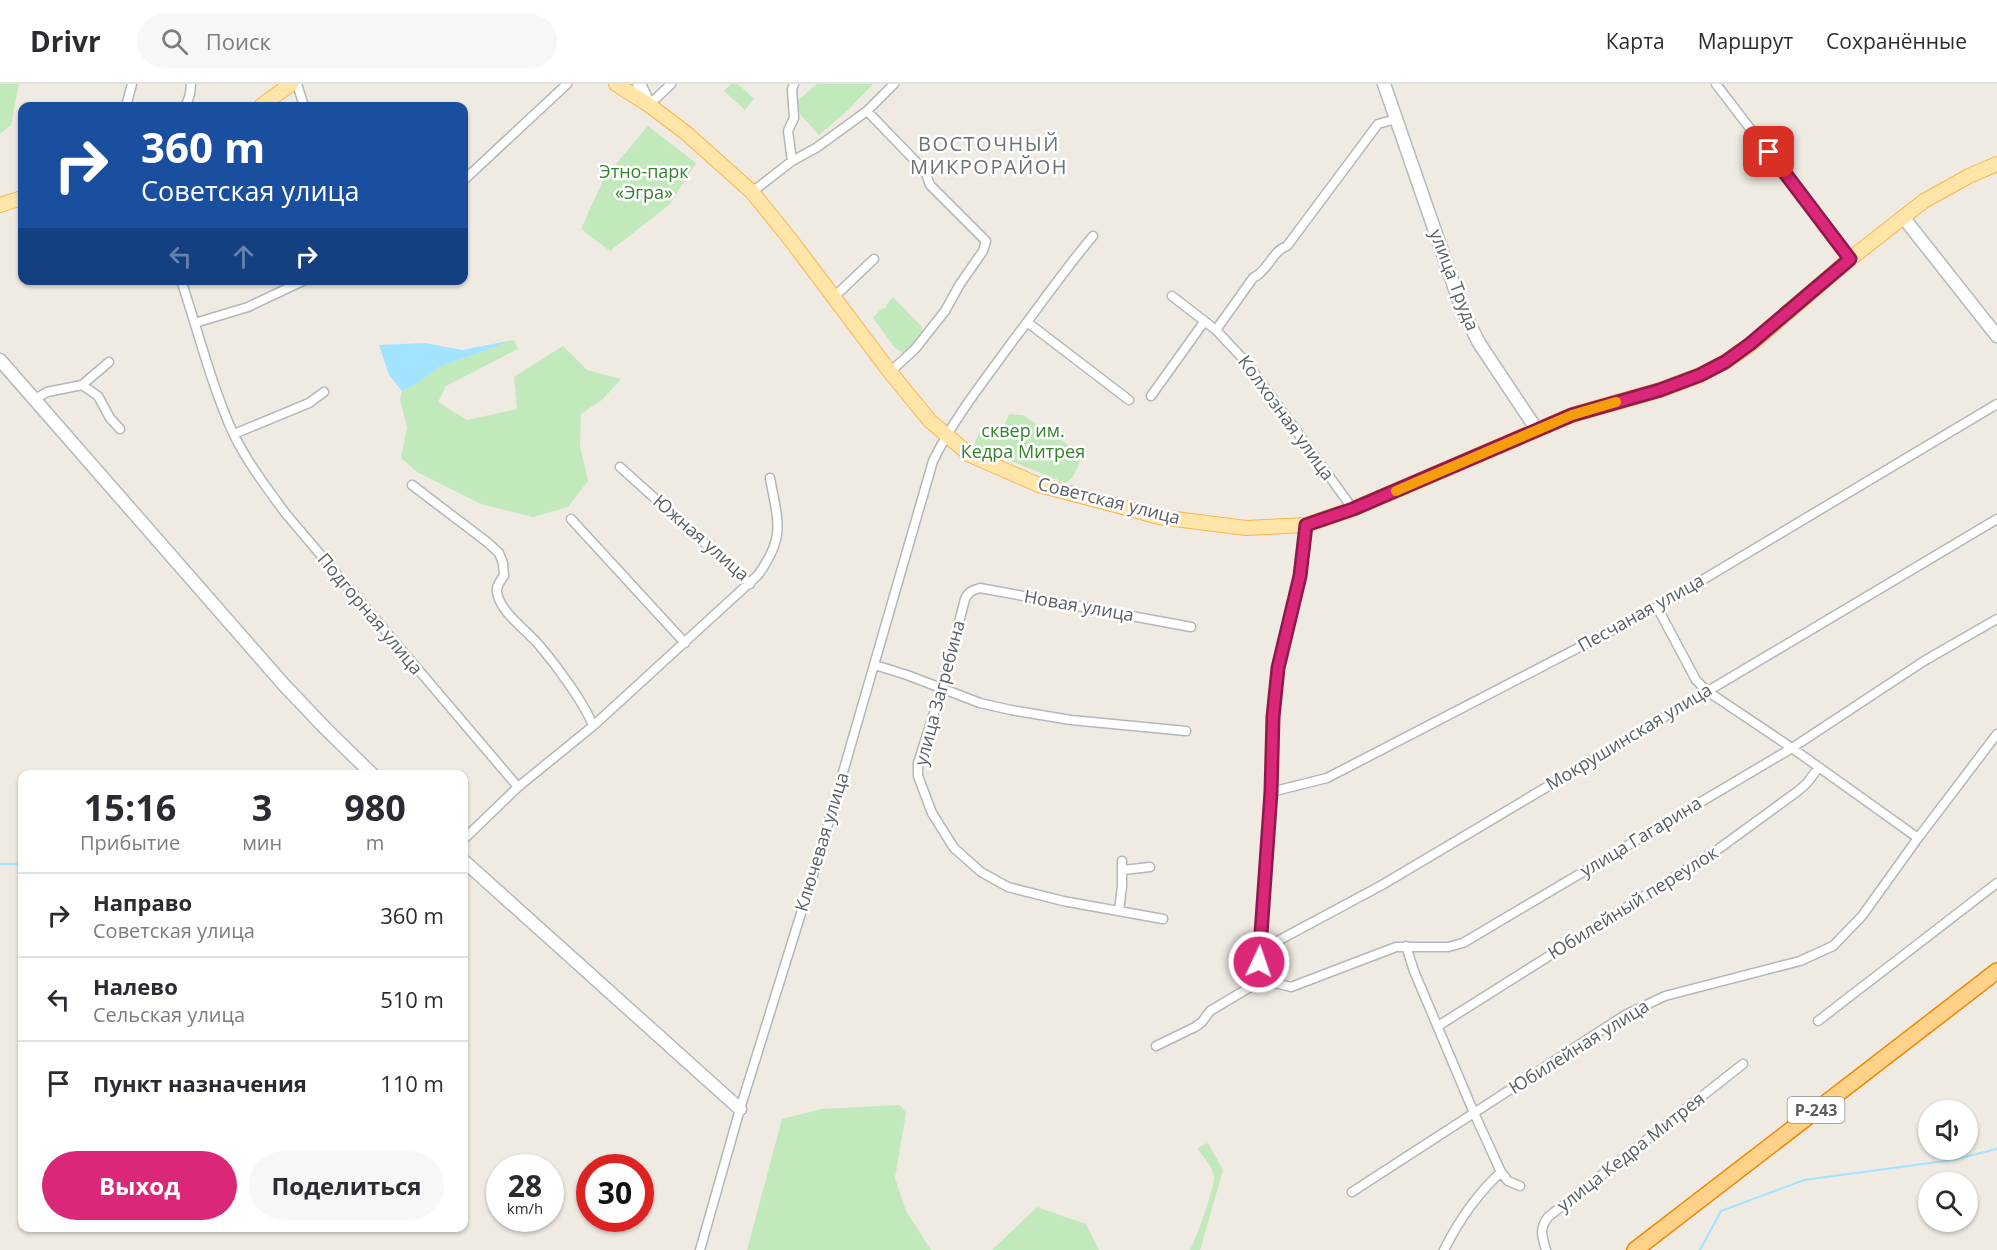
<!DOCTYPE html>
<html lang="ru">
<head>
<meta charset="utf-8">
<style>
  :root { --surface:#fff; --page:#f7f7f7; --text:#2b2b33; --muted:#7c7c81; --line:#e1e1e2; --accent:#db2777 }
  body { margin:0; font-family:"Open Sans",sans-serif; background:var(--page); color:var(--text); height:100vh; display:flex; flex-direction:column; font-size:22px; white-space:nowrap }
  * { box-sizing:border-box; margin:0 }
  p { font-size:20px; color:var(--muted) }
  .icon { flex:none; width:33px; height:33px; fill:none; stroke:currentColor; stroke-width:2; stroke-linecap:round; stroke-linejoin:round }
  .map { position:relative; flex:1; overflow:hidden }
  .details { position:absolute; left:18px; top:686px; width:450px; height:462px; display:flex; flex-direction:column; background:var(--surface); border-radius:12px; box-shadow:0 2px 4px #0004 }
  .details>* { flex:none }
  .banner { position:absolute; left:18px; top:18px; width:450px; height:183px; border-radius:12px; box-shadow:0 2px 4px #0004; background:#1a4fa0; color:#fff; overflow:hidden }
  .fabs { position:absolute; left:1918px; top:1016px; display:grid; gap:12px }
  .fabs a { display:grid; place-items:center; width:60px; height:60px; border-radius:50%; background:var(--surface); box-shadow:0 2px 4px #0004; font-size:30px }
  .speed { position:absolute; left:486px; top:1070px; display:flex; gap:12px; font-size:30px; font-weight:700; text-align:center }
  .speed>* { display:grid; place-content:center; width:78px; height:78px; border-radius:50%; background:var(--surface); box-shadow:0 2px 4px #0004; line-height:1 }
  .speed small { font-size:15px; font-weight:400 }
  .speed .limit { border:9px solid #d22; background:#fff; color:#111 }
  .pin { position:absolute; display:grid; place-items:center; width:51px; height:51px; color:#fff; margin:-26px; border-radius:12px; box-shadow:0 3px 9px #0006 }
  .me { position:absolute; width:66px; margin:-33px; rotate:3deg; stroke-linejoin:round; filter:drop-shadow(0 0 4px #0008) }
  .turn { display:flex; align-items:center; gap:21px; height:126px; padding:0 24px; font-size:27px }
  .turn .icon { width:78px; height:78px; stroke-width:2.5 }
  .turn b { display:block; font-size:42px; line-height:51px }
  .lanes { display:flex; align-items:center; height:57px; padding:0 24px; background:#0003; justify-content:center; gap:30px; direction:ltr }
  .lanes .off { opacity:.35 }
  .eta { display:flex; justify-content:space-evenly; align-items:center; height:102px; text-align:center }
  .eta b { font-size:36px; font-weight:700; line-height:42px }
  .primary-button { display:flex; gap:12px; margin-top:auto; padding:12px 24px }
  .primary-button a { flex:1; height:69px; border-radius:36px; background:var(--accent); color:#fff; font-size:24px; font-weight:700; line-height:69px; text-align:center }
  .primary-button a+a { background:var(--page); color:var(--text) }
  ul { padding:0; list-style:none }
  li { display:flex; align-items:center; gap:18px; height:84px; padding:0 24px; border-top:2px solid var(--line) }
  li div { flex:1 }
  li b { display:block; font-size:22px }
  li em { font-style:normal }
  header { display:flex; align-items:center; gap:36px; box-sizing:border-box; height:84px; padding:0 30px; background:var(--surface); border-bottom:2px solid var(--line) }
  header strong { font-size:28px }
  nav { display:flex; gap:33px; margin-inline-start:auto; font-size:21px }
  .search { width:420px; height:54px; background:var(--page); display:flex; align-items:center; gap:15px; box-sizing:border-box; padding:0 21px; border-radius:33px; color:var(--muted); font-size:22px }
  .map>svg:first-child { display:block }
  .green { fill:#c2e9bc }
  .water { fill:#a2e3ff }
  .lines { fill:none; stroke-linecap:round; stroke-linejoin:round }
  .stream { stroke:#a2e3ff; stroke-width:2 }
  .street-casing { stroke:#b3b7bb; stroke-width:11 }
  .secondary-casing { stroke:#b4b9be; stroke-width:15 }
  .primary-casing { stroke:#fdb44c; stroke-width:16 }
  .highway-casing { stroke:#f18600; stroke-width:18 }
  .street { stroke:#fff; stroke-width:8 }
  .secondary { stroke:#fff; stroke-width:12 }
  .primary { stroke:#ffe5a7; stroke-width:14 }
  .highway { stroke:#ffd189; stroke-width:15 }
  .route-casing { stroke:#8e194d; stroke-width:15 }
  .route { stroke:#db2777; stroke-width:10 }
  .slow { stroke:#f59e0b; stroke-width:10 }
  .labels { text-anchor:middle; stroke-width:5; stroke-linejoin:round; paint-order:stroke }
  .shield { fill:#fff; stroke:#8c9092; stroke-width:1.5 }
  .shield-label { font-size:16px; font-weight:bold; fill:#5a6064 }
  .park-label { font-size:18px; fill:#33822c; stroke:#fff }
  .street-label { font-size:18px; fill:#5a6064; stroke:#fff }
  .neighbourhood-label { font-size:20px; letter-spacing:1.5px; fill:#6b7276; stroke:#fff }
</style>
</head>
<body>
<header>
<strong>Drivr</strong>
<div class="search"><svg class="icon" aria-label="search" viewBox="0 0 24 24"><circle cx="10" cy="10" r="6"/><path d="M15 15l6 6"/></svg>Поиск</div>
<nav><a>Карта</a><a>Маршрут</a><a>Сохранённые</a></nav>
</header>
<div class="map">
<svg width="1997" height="1166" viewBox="0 0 1997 1166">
  <rect width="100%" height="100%" fill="#efeae2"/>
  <!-- green -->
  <path class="green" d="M0,0h19l-8,41 -11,9z
    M731,0h7l16,15 -9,11 -21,-19z
    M817,0h56l-26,27 -28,24 -19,-21 -4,-12z
    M648,42l48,37 -27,42 -59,46 -29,-22 23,-51z
    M893,213l29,30v8l-16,18h-3l-8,-5 -22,-30 9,-10 1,1 4,-2 -1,-2z
    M514,256l4,9 -72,37 -8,16 29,18 50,-11 -3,-32 49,-31 24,24 34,9 -18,20 -22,15 -1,32 8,35 -20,26 -35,10 -52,-13 -64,-32 -16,-14 6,-31 -7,-27 2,-9 16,-8 21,-16z
    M1009,330l14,1 57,38c1,10 -5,24 -14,30l-92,-37 5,-13 20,5z
    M900,1021l6,8 -11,65 11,33 25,39h-184l35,-131 40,-10z
    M1208,1059l15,27 -23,80h-10c6,-11 25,-63 24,-73 -1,-10 -11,-21 -17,-29z
    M1037,1123l49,17 13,26h-107z"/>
  <!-- water -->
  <path class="water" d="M514,256l-75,27 -21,16 -16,8 -13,-16 -10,-30 46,-2 37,7z"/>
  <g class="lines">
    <!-- stream -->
    <path class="stream" d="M0,780h22
      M1700,1166l21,-39 83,-31 148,-20 45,-11"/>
    <!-- street casing -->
    <g class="street-casing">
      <path id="street" d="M297,0l7,22
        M1716,0l134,175
        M649,21l22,-21
        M126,22l6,-22
        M186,22l4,-12 1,-10
        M867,27l58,60 5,14 56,56 -3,10 -23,33 -15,27 -30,38 -25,23
        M792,77l-4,-30 6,-13 -2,-29 2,-5
        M464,96l103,-96
        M752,108l40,-31 24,-13 51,-37 27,-27
        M181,196c17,51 30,104 52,153 14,29 34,55 53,81l232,273
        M1172,212l44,34 31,33 106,146
        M834,213l40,-38
        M1027,238l102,78
        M195,239l53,-16 57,-27
        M1216,246l37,-52c16,-8 19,-27 34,-32l91,-122 18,-5
        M82,301l27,-23
        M1151,312l53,-74
        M35,315l12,-7 35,-7 16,11 12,22 10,11
        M234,350l75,-31 15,-11
        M620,383l130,117
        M412,401l75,57 12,11 4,10 1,13c-4,5 -8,10 -7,16 3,21 30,38 43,54 16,19 45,58 53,80
        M571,435l114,124
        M1657,523l39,73 11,11 85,57 126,90
        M875,581l32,10 73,28 31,7 60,10 115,11
        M1271,708l56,-14 330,-171 340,-203
        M464,755l54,-52 75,-61 165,-151c28,-39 20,-53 12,-97
        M1123,786l27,-3
        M1119,827l3,-25v-25
        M1163,835l-100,-18 -55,-14 -27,-15 -27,-24 -22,-35 -14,-37v-13l24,-75 23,-89c3,-7 8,-9 15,-11l211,39
        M1406,862l8,25 60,142 27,59 7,9 12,5
        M1259,867l123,-66 615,-366
        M1262,896l29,7 105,-40h52l15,-4 329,-195 132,-87 73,-42
        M1262,896l-3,-29 12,-159 2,-76 5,-48 22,-92 6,-51
        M1818,937l179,-138
        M1438,942l279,-176 81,-59 9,-8 12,-16
        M1156,962l39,-19 7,-5 8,-11 52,-31
        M1352,1108l273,-177 40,-19 135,-35 33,-15 29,-30 56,-78 79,-104
        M700,1166l40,-141 77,-247 116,-401c21,-43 51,-80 79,-119 27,-35 52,-72 81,-106
        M1444,1166c15,-30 32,-55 57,-78
        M1546,1166c-4,-14 -7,-21 2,-33l195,-153"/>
    </g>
    <!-- secondary casing -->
    <g class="secondary-casing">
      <path id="secondary" d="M639,0l10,21
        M1384,0l78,225 17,34 58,87
        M1903,133l94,119
        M0,276l285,326 40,42 47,46
        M464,777l276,248"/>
    </g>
    <!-- primary casing -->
    <g class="primary-casing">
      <path id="primary" d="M616,0l33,21 37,28 66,59 38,47 100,133 40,49 40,34 69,30 80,21 40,11 87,11 60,-3 47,-16 219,-94 88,-25 40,-15 25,-13 26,-18 99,-85 74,-58 45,-25 28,-12
        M261,22l30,-22
        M0,121l22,-7"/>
    </g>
    <!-- highway casing -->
    <g class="highway-casing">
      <path id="highway" d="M1635,1166l362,-279"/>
    </g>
    <!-- street -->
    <use href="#street" class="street"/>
    <!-- secondary -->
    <use href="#secondary" class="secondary"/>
    <!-- primary -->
    <use href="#primary" class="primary"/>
    <!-- highway -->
    <use href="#highway" class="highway"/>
  </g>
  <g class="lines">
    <!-- route casing -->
    <g class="route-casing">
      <path id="route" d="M1259,878l12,-170 2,-75 5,-49 22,-92 6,-51 47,-16 219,-94 88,-25 40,-15 25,-13 25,-18 100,-85 -81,-107"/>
    </g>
    <!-- route -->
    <use href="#route" class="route"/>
    <!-- slow -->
    <path class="slow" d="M1396,407l176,-76 44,-13"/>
  </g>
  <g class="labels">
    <!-- shield labels -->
    <rect class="shield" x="1787.5" y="1013" width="57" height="26" rx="4.5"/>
    <g class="shield-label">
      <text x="1816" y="1032">Р-243</text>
    </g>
    <!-- park labels -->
    <g class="park-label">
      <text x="644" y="94">Этно-парк<tspan x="644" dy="21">«Эгра»</tspan></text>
      <text x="1023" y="353">сквер им.<tspan x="1023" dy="21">Кедра Митрея</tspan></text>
    </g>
    <!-- street labels -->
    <g class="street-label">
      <text transform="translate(1454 196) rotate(69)" y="6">улица Труда</text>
      <text transform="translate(1286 334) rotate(54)" y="6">Колхозная улица</text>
      <text transform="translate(1109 417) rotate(14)" y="6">Советская улица</text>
      <text transform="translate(701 454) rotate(41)" y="6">Южная улица</text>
      <text transform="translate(1079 522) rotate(10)" y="6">Новая улица</text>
      <text transform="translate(1641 529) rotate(-29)" y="6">Песчаная улица</text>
      <text transform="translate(370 530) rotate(50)" y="6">Подгорная улица</text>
      <text transform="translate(940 609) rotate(-75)" y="6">улица Загребина</text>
      <text transform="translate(1629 653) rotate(-31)" y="6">Мокрушинская улица</text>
      <text transform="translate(1641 753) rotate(-31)" y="6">улица Гагарина</text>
      <text transform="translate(822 758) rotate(-73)" y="6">Ключевая улица</text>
      <text transform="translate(1633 819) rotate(-32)" y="6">Юбилейный переулок</text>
      <text transform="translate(1579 963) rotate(-32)" y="6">Юбилейная улица</text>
      <text transform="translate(1631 1068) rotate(-38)" y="6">улица Кедра Митрея</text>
    </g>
    <!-- neighbourhood labels -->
    <g class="neighbourhood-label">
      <text x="989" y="67">ВОСТОЧНЫЙ<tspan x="989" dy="23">МИКРОРАЙОН</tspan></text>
    </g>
  </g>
</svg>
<div class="fabs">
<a><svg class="icon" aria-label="sound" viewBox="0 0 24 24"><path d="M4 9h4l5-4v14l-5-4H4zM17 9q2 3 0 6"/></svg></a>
<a><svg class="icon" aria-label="search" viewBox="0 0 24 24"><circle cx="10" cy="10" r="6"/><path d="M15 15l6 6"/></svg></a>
</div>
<div class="speed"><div>28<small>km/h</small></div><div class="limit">30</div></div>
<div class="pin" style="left:1769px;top:68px;background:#d93025"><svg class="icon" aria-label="arrive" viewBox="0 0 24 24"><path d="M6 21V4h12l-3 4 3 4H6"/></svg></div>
<svg class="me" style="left:1259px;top:878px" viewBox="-20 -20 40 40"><circle r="17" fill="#db2777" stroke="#fff" stroke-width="3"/><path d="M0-11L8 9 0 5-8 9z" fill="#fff"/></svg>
<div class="banner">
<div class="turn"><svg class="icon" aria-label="right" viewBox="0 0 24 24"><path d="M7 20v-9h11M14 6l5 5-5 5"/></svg><div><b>360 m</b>Советская улица</div></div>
<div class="lanes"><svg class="icon off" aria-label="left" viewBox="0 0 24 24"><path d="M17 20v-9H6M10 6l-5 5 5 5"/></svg><svg class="icon off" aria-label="ahead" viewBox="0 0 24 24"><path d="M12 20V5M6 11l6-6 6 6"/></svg><svg class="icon" aria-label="right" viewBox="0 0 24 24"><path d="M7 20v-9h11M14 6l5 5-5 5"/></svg></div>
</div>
<section class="details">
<div class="eta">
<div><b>15:16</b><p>Прибытие</p></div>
<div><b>3</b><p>мин</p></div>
<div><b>980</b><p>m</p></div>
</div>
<ul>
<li><svg class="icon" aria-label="right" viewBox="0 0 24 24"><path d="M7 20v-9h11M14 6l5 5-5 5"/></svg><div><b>Направо</b><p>Советская улица</p></div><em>360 m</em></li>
<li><svg class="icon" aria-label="left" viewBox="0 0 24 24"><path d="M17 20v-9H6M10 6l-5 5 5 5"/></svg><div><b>Налево</b><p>Сельская улица</p></div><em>510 m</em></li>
<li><svg class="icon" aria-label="arrive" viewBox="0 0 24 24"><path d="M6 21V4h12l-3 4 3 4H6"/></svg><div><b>Пункт назначения</b></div><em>110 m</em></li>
</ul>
<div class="primary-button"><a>Выход</a><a>Поделиться</a></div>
</section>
</div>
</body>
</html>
